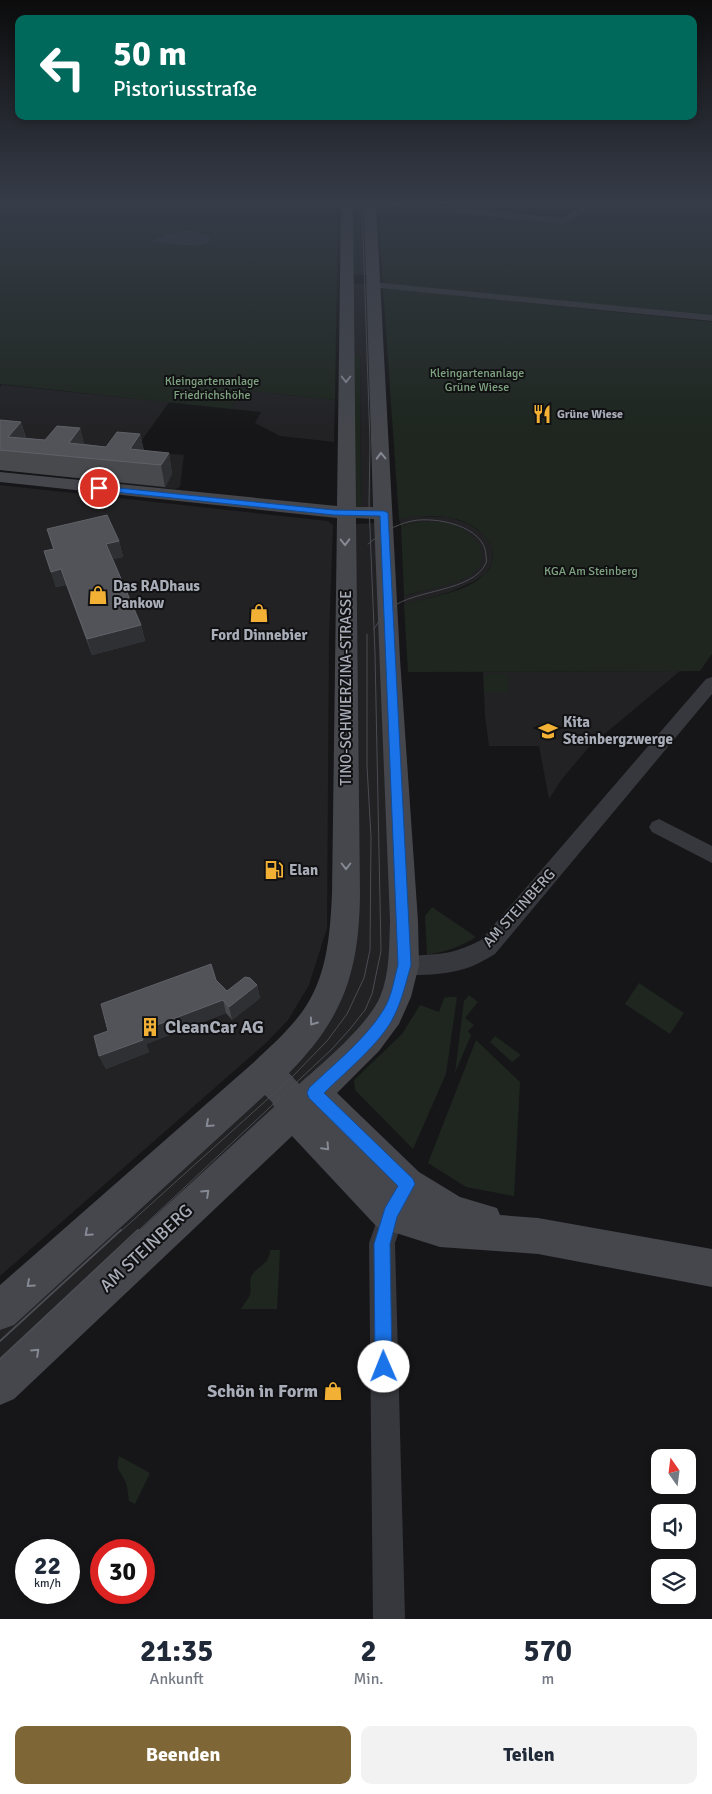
<!DOCTYPE html>
<html lang="de">
<head>
<meta charset="utf-8">
<style>
  :root { --surface:#fff; --page:#f2f2f3; --text:#1f2937; --muted:#747a83; --accent:#7e6636 }
  body { margin:0; font-family:Signika,sans-serif; background:var(--page); color:var(--text); height:100vh; display:flex; flex-direction:column; font-size:19px; white-space:nowrap }
  * { box-sizing:border-box; margin:0 }
  p { font-size:16px; color:var(--muted) }
  .icon { flex:none; width:28px; height:28px; fill:none; stroke:currentColor; stroke-width:2; stroke-linecap:round; stroke-linejoin:round }
  .map { position:relative; height:1619px; overflow:hidden }
  .panel { display:flex; flex-direction:column; background:var(--surface); flex:1 }
  .panel>* { flex:none }
  .hud { position:absolute; left:15px; top:15px; width:682px; height:105px; border-radius:10px; box-shadow:0 2px 8px #0003; background:#00695c; color:#fff; overflow:hidden }
  .needle { width:32px; rotate:346deg }
  .controls { position:absolute; left:651px; top:1449px; display:grid; gap:10px }
  .controls a { display:grid; place-items:center; width:45px; height:45px; border-radius:10px; background:var(--surface); box-shadow:0 2px 8px #0003; font-size:25px }
  .speed { position:absolute; left:15px; top:1539px; display:flex; gap:10px; font-size:25px; font-weight:700; text-align:center }
  .speed>* { display:grid; place-content:center; width:65px; height:65px; border-radius:50%; background:var(--surface); box-shadow:0 2px 8px #0003; line-height:1 }
  .speed small { font-size:12px; font-weight:400 }
  .speed .limit { border:8px solid #d22; background:#fff; color:#111 }
  .pin { position:absolute; display:grid; place-items:center; width:42px; height:42px; color:#fff; margin:-21px; border:2px solid #fff; border-radius:50%; box-shadow:0 1px 5px #0007 }
  .me { position:absolute; width:55px; margin:-28px; rotate:359deg; stroke-linejoin:round; filter:drop-shadow(0 0 4px #0008) }
  .turn { display:flex; align-items:center; gap:18px; height:105px; padding:0 15px; font-size:22px }
  .turn .icon { width:65px; height:65px; stroke-width:2.5 }
  .turn b { display:block; font-size:35px; line-height:42px }
  .eta { display:flex; justify-content:space-evenly; align-items:center; height:85px; text-align:center }
  .eta b { font-size:30px; font-weight:700; line-height:35px }
  .action { display:flex; gap:10px; margin-top:auto; padding:10px 15px }
  .action a { flex:1; height:58px; border-radius:10px; background:var(--accent); color:#fff; font-size:20px; font-weight:700; line-height:58px; text-align:center }
  .action a+a { background:var(--page); color:var(--text) }
  .map>svg:first-child { display:block }
  .built { fill:#222225 }
  .green { fill:#1e261f }
  .water { fill:#2c353c }
  .lines { fill:none; stroke-linecap:round; stroke-linejoin:round }
  .street { fill:#37383d; fill-rule:evenodd }
  .secondary { fill:#45474d; fill-rule:evenodd }
  .tram-far1 { stroke:#4a4c52; stroke-width:1 }
  .tram { stroke:#4a4c52; stroke-width:2 }
  .wall { fill:#47494d }
  .shaded-wall { fill:#2f3033 }
  .building { fill:#525359; stroke:#5f6168 }
  .oneway { stroke:#858993 }
  .route { fill:#1a73e8; stroke:#114b97 }
  .labels { text-anchor:middle; stroke-width:4; stroke-linejoin:round; paint-order:stroke }
  .far-park-label { font-size:12px; fill:#7fa381; stroke:#111113 }
  .far-poi-label { font-size:12px; font-weight:bold; fill:#a8adb8; stroke:#111113; text-anchor:start }
  .poi-label { font-size:15px; font-weight:bold; fill:#a8adb8; stroke:#111113; text-anchor:start }
  .street-label { font-size:15px; fill:#a8adb8; stroke:#111113 }
  .near-poi-label { font-size:18px; font-weight:bold; fill:#a8adb8; stroke:#111113; text-anchor:start }
  .near-street-label { font-size:18px; fill:#a8adb8; stroke:#111113 }
</style>
</head>
<body>
<div class="map">
<svg width="712" height="1619" viewBox="0 0 712 1619">
  <rect width="100%" height="100%" fill="#161618"/>
  <!-- built -->
  <path class="built" d="M356,204h9l2,71h-9z
    M368,283l5,117 -4,1 3,107h-11l-1,-154h-8v-70z
    M2,385l167,17 -34,48 49,5 -4,32 -5,2 -175,-19v-83z
    M240,390l95,10 -1,42 -54,-6 -25,-13 6,-11 -30,-3z
    M0,485l328,36 5,4 -4,113 -2,290 -18,57 -21,35 -21,22 -267,234z
    M412,516l36,1 19,6 15,10 10,12 1,7 -1,11 -6,11 -13,8 -23,10 -46,13v-9l57,-16 11,-7 -50,-51 -21,3 -2,-6z
    M378,523l16,441 -6,24 -26,44 -362,344v-47l333,-313 18,-43 6,-40 -4,-409z
    M680,671l-91,76 -27,32 -13,20 -10,-53h-50l-4,-30 -2,-44z"/>
  <!-- green -->
  <path class="green" d="M0,204h338l-3,196 -95,-10 -9,19 -231,-25z
    M350,204h6l2,71 -5,-1z
    M386,204l177,19 6,-2 11,-9 6,1 11,-9h115v112l-329,-32 -5,-79z
    M383,288l329,34v332l-12,17 -292,1 -4,-67c25,-9 61,-11 81,-31 6,-5 8,-13 8,-21 0,-7 -3,-11 -8,-16 -19,-24 -58,-23 -86,-18z
    M352,354h8l1,154h-8z
    M422,522c10,0 21,-1 31,3 20,7 41,30 20,48 -16,13 -50,16 -69,23l-3,-71z
    M484,674h23l2,19h-25z
    M432,907l44,30c-15,10 -32,15 -49,18l-2,-39z
    M639,983l45,30 -14,21 -45,-30z
    M469,995l9,7 -13,16 9,7 -6,6 3,4 -16,38 9,-72z
    M449,997h8l-11,77 -33,75 -58,-59 -1,-10 48,-46 18,-29 19,7 5,-14z
    M495,1036l26,19 -9,7 -22,-20z
    M476,1040l44,42 -6,114 -48,-9 -38,-24z
    M270,1250h10l-3,59h-36c2,-5 7,-9 9,-14 2,-7 -2,-14 2,-20 7,-10 17,-10 18,-25z
    M119,1456l31,17 -15,31 -6,-3c-1,-6 -1,-14 -4,-20 -5,-12 -10,-9 -6,-25z"/>
  <!-- water -->
  <path class="water" d="M191,230l19,7 -2,6 -11,3 -46,-4 14,-8z"/>
  <g class="lines">
    <!-- street -->
    <path class="street" d="M388,204h29l144,14 24,-14 7,2 -29,18 -171,-18z
      M372,282l340,33v6l-343,-34v-4z
      M712,677v17l-217,260c-9,5 -18,11 -28,14 -17,6 -54,10 -71,4l-3,-7 3,-7c10,-3 18,-2 28,-3 23,-1 36,-4 57,-15l225,-261z
      M659,819l53,27v17l-60,-31 -3,-5 3,-5z
      M394,1194l9,4 4,9 -12,36 10,376h-32l-4,-376 16,-45z"/>
    <!-- secondary -->
    <path class="secondary" d="M341,204h12l3,303h17l-9,-303h12l24,455 18,262 1,44 -8,32 -12,27 -20,27 -42,42 82,79 41,25 37,11 3,7 38,3 174,31v38l-174,-33 -98,-7 -63,-20 -85,-91 -278,263 -14,6v-47l274,-251 -2,-5 -7,-7 -251,230 -14,5v-45l253,-222c17,-16 35,-32 49,-51 25,-34 28,-77 30,-118l5,-376 -337,-36v-10l337,34zM356,518l18,1 16,402c-1,26 0,52 -10,76 -12,28 -57,66 -81,87l-10,-11c55,-56 70,-101 71,-179z"/>
    <!-- tram-far1 -->
    <path class="tram-far1" d="M368,544c14,-11 26,-19 44,-23 23,-5 74,5 74,35 0,2 1,6 0,7 -13,29 -71,26 -95,45 -8,6 -12,13 -17,21
      M120,1232l171,-154 36,-37 20,-27 17,-36 6,-28 1,-113 -4,-71v-132
      M137,1232l195,-183 18,-20 15,-19 7,-16 9,-43 -6,-298 -6,-149 1,-61 -8,-239"/>
    <!-- tram -->
    <path class="tram" d="M0,1341l121,-111
      M0,1359l138,-129"/>
  </g>
  <!-- wall -->
  <path class="wall" d="M0,420l21,2 5,16 19,2 35,-12 4,16 22,3 34,-13 4,17 25,2 3,21 -7,13 -165,-17z
    M47,529l72,12 4,16 -10,2 28,66 4,16 -53,14 -26,-70 -10,2 -12,-36 9,-2z
    M216,980l11,11 30,-6 3,13 -28,22 -6,-7 -80,31 3,8 -43,17 -7,-13 9,-25z"/>
  <!-- shaded-wall -->
  <path class="shaded-wall" d="M21,422l6,21 -19,-6z
    M80,428l5,21 -16,-6z
    M140,434l5,21 -15,-6z
    M169,453l3,21 -7,13 -4,-22z
    M119,541l4,16 -13,3 -4,-16z
    M61,569l5,16 -10,2 -5,-15z
    M141,625l4,16 -53,14 -5,-16z
    M257,985l3,13 -28,22 -3,-13z
    M223,1000l3,13 -80,31 3,8 -43,17 -7,-13 42,-25z"/>
  <!-- building -->
  <path class="building" d="M0,420l21,2 -13,15 37,3 12,-14 23,2 -11,15 37,4 11,-15 23,2 -10,15 39,4 -8,12 -161,-15z
    M107,515l12,26 -13,3 35,81 -54,14 -26,-70 -10,3 -7,-21 10,-2 -7,-20z
    M211,964l5,16 11,11 18,-14 5,1 7,7 -28,22 -6,-7 -82,31 2,9 -44,16 -5,-20 14,-5 -7,-27z"/>
  <!-- one-way arrows -->
  <defs><path id="oneway-chevron" d="M-2-3.5L2.5 0L-2 3.5" fill="none" stroke-width="1.6" stroke-linecap="round" stroke-linejoin="round" transform="scale(1.25)"/></defs>
  <g class="oneway">
    <use href="#oneway-chevron" transform="translate(346 379) rotate(90)"/>
    <use href="#oneway-chevron" transform="translate(381 456) rotate(-92)"/>
    <use href="#oneway-chevron" transform="translate(345 542) rotate(89)"/>
    <use href="#oneway-chevron" transform="translate(346 866) rotate(90)"/>
    <use href="#oneway-chevron" transform="translate(313 1022) rotate(126)"/>
    <use href="#oneway-chevron" transform="translate(209 1124) rotate(138)"/>
    <use href="#oneway-chevron" transform="translate(326 1147) rotate(47)"/>
    <use href="#oneway-chevron" transform="translate(206 1193) rotate(-43)"/>
    <use href="#oneway-chevron" transform="translate(88 1233) rotate(138)"/>
    <use href="#oneway-chevron" transform="translate(30 1284) rotate(138)"/>
    <use href="#oneway-chevron" transform="translate(36 1352) rotate(-43)"/>
  </g>
  <!-- sky -->
  <linearGradient id="sky" x2="0" y2="1"><stop stop-color="#0c0c0d"/><stop offset="0.47" stop-color="#363c48"/><stop offset="1" stop-color="#363c48" stop-opacity="0"/></linearGradient>
  <rect width="712" height="431" fill="url(#sky)"/>
  <!-- route -->
  <path class="route" d="M99,486l235,24 50,1 4,2 23,452c-5,17 -9,35 -17,51 -12,26 -49,56 -70,77l89,86 2,5 -18,33 -7,27 2,123 -2,6 -6,3 -6,-3 -3,-6 -1,-123 11,-36 13,-22 -89,-88 -2,-5 2,-5c24,-23 58,-50 75,-79 8,-13 10,-30 14,-44l-18,-449 -46,-1 -238,-25v-3z"/>
  <!-- icons -->
  <defs>
    <g id="restaurant-bare" transform="scale(1.5)"><path d="M-5-6h1v4h1v-4h1v4h1v-4h1v5L-1.5 .5V6h-2V.5L-5-1ZM5-6V6H3V1.5H1.5Q1.5-4 5-6Z" fill="#f2b134" stroke="#111113" stroke-width="2.5" paint-order="stroke"/></g>
    <g id="shop-bare" transform="scale(1.5)"><path d="M-5-2.5h2.3a2.7 3.5 0 0 1 5.4 0H5L5.5 6h-11ZM-1.5-2.5h3a1.5 2.3 0 0 0-3 0Z" fill="#f2b134" stroke="#111113" stroke-width="2.5" paint-order="stroke"/></g>
    <g id="school-bare" transform="scale(1.5)"><path d="M0-5L7-2L0 1L-7-2ZM-4 1L0 2.5L4 1V4Q0 6-4 4Z" fill="#f2b134" stroke="#111113" stroke-width="2.5" paint-order="stroke"/></g>
    <g id="fuel-bare" transform="scale(1.5)"><path d="M-5.5-6h7V0h2V4h1.3V-2.5L3-4.5l.8-.8L6-3V5H2.5V1h-1V6h-7ZM-4.2-4.7v3.2H.2V-4.7Z" fill="#f2b134" stroke="#111113" stroke-width="2.5" paint-order="stroke"/></g>
    <g id="building-bare" transform="scale(1.5)"><path d="M-4-6H4V6H1V3H-1V6H-4ZM-2.5-4.3h1.7v1.8h-1.7ZM.8-4.3h1.7v1.8H.8ZM-2.5-1h1.7V.8h-1.7ZM.8-1h1.7V.8H.8Z" fill="#f2b134" stroke="#111113" stroke-width="2.5" paint-order="stroke"/></g>
  </defs>
  <g fill-rule="evenodd">
    <use href="#restaurant-bare" x="542" y="414"/>
    <use href="#shop-bare" x="98" y="595"/>
    <use href="#shop-bare" x="259" y="613"/>
    <use href="#school-bare" x="548" y="731"/>
    <use href="#fuel-bare" x="274" y="870"/>
    <use href="#building-bare" x="150" y="1027"/>
    <use href="#shop-bare" x="333" y="1391"/>
  </g>
  <g class="labels">
    <!-- far-park labels -->
    <g class="far-park-label">
      <text x="477" y="377">Kleingartenanlage<tspan x="477" dy="14">Grüne Wiese</tspan></text>
      <text x="212" y="385">Kleingartenanlage<tspan x="212" dy="14">Friedrichshöhe</tspan></text>
      <text x="591" y="575">KGA Am Steinberg</text>
    </g>
    <!-- far-poi labels -->
    <g class="far-poi-label">
      <text x="557" y="418">Grüne Wiese</text>
    </g>
    <!-- poi labels -->
    <g class="poi-label">
      <text x="113" y="591">Das RADhaus<tspan x="113" dy="17">Pankow</tspan></text>
      <text x="259" y="640" text-anchor="middle">Ford Dinnebier</text>
      <text x="563" y="727">Kita<tspan x="563" dy="17">Steinbergzwerge</tspan></text>
      <text x="289" y="875">Elan</text>
    </g>
    <!-- street labels -->
    <g class="street-label">
      <text transform="translate(346 688) rotate(-90)" y="5">TINO-SCHWIERZINA-STRASSE</text>
      <text transform="translate(519 908) rotate(-48)" y="5">AM STEINBERG</text>
    </g>
    <!-- near-poi labels -->
    <g class="near-poi-label">
      <text x="165" y="1033">CleanCar AG</text>
      <text x="318" y="1397" text-anchor="end">Schön in Form</text>
    </g>
    <!-- near-street labels -->
    <g class="near-street-label">
      <text transform="translate(146 1248) rotate(-43)" y="6">AM STEINBERG</text>
    </g>
  </g>
</svg>
<div class="controls">
<a><svg class="needle" viewBox="-14 -14 28 28"><path d="M0-13l5 13h-10z" fill="#e53935"/><path d="M0 13l5-13h-10z" fill="#747a83"/></svg></a>
<a><svg class="icon" aria-label="sound" viewBox="0 0 24 24"><path d="M4 9h4l5-4v14l-5-4H4zM17 9q2 3 0 6"/></svg></a>
<a><svg class="icon" aria-label="layers" viewBox="0 0 24 24"><path d="M12 4l9 5-9 5-9-5zM3 14l9 5 9-5"/></svg></a>
</div>
<div class="speed"><div>22<small>km/h</small></div><div class="limit">30</div></div>
<div class="pin" style="left:99px;top:488px;background:#d93025"><svg class="icon" aria-label="arrive" viewBox="0 0 24 24"><path d="M6 21V4h12l-3 4 3 4H6"/></svg></div>
<svg class="me" style="left:384px;top:1367px" viewBox="-20 -20 40 40"><circle r="19" fill="#fff"/><path d="M0-13L10 11 0 6-10 11z" fill="#1a73e8"/></svg>
<div class="hud">
<div class="turn"><svg class="icon" aria-label="left" viewBox="0 0 24 24"><path d="M17 20v-9H6M10 6l-5 5 5 5"/></svg><div><b>50 m</b>Pistoriusstraße</div></div>
</div>
</div>
<section class="panel">
<div class="eta">
<div><b>21:35</b><p>Ankunft</p></div>
<div><b>2</b><p>Min.</p></div>
<div><b>570</b><p>m</p></div>
</div>
<div class="action"><a>Beenden</a><a>Teilen</a></div>
</section>
</body>
</html>
